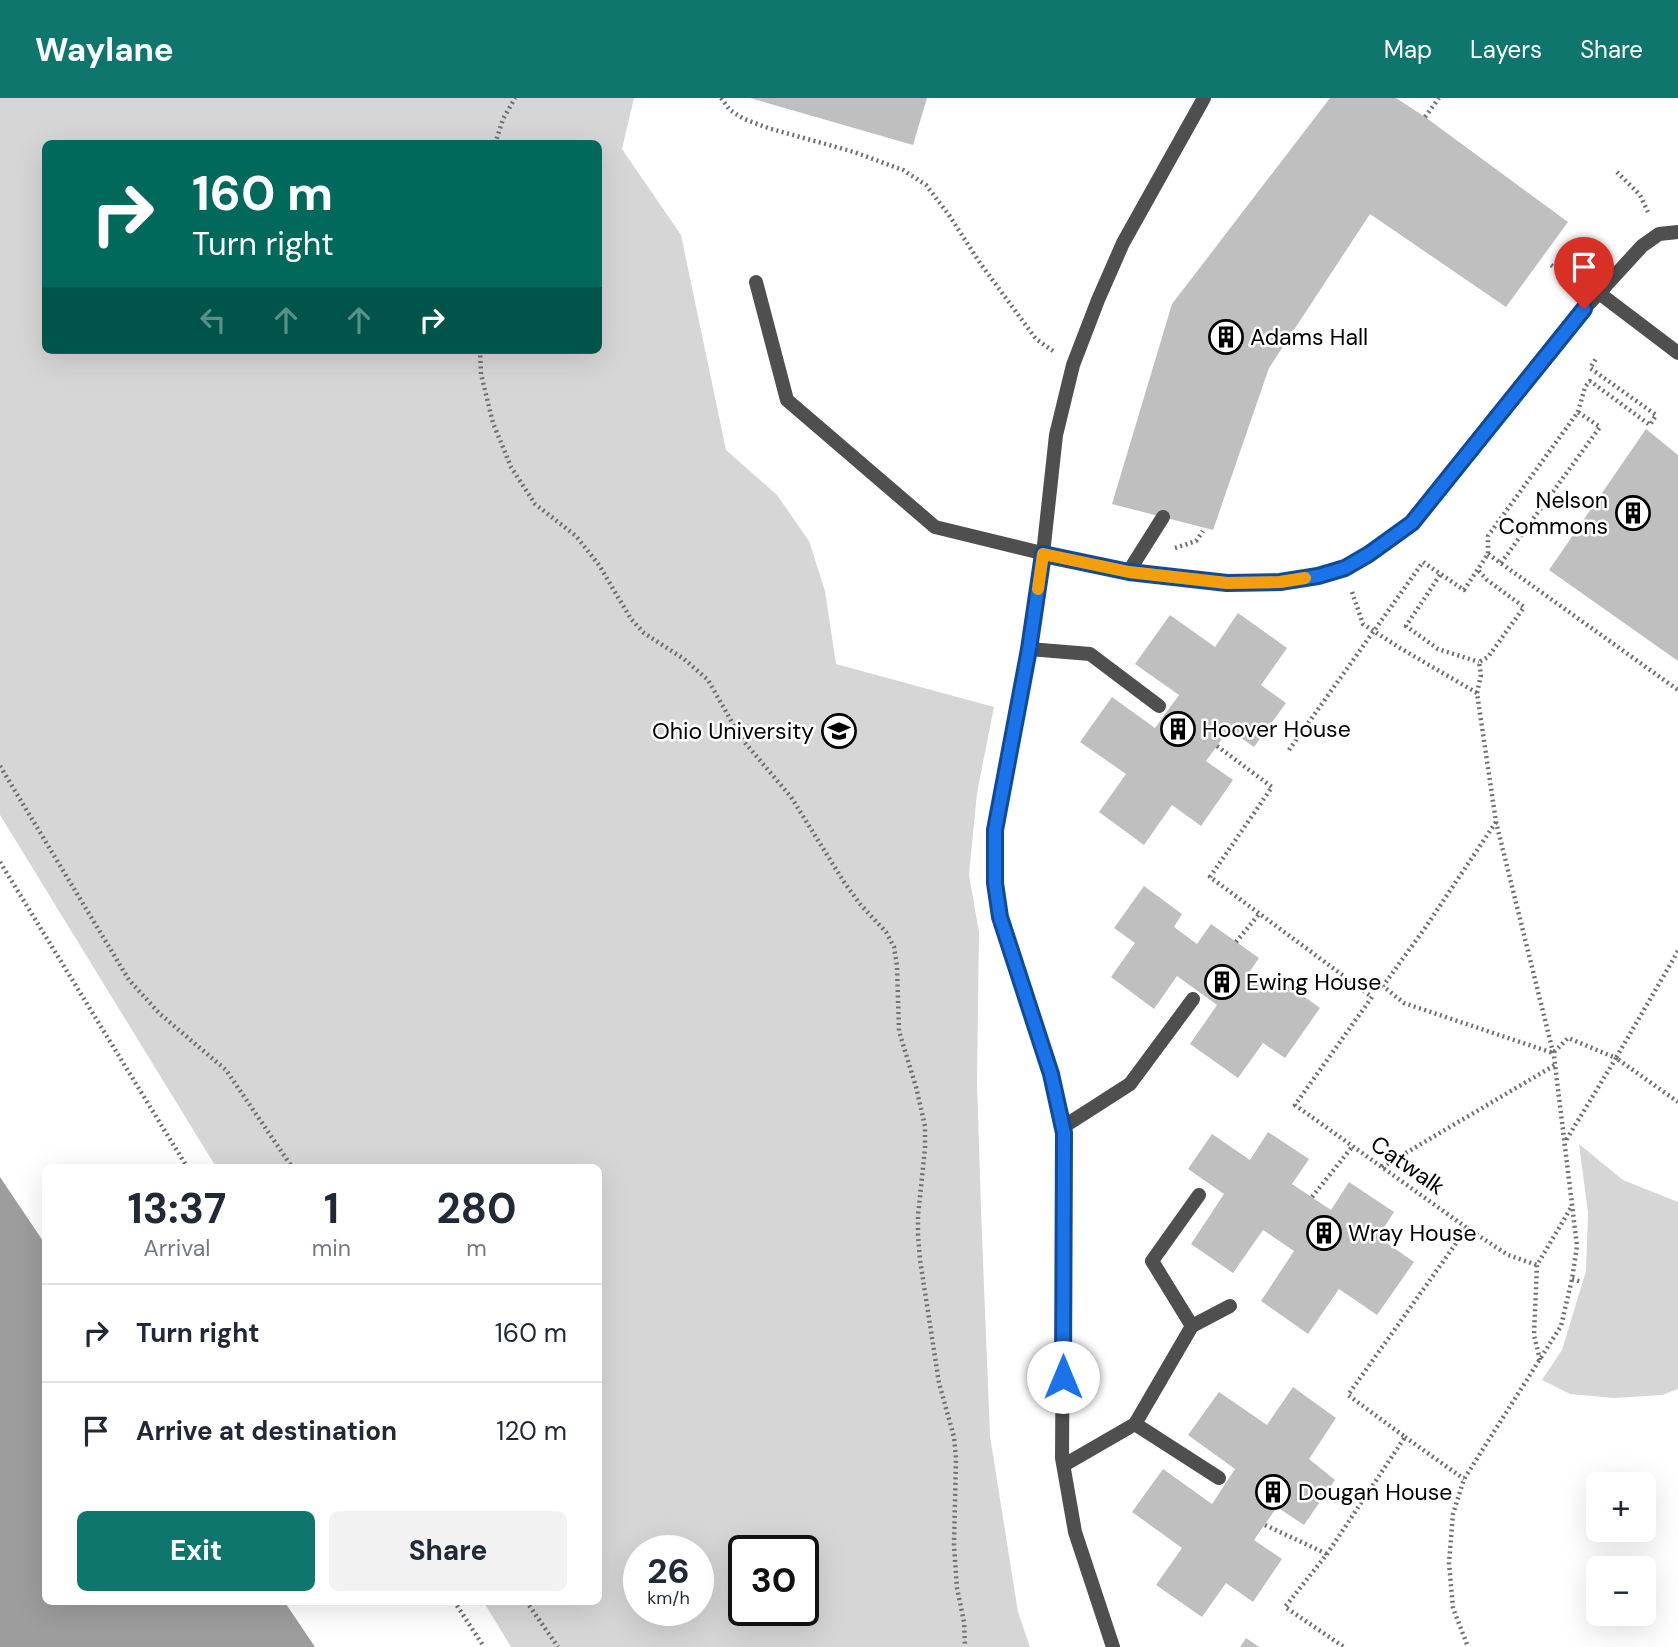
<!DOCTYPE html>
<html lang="en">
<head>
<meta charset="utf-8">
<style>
  :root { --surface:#fff; --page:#f2f2f3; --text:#1f2937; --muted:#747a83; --line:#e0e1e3; --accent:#0f766e }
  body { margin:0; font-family:"DM Sans",sans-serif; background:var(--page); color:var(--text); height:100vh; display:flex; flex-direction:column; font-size:26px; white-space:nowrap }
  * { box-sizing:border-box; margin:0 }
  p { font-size:23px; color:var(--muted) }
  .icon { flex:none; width:38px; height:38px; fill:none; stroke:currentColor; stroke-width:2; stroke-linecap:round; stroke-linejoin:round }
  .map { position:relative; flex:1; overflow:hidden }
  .drawer { position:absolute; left:42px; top:1066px; width:560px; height:441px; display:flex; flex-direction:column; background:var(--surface); border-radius:10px; box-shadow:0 7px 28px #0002 }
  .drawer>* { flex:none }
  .guide { position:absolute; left:42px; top:42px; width:560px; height:214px; border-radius:10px; box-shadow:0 7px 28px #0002; background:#00695c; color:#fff; overflow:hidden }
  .fabs { position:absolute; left:1586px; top:1374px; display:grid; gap:14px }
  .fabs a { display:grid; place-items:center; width:70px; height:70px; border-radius:10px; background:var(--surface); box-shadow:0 7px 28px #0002; font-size:35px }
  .speed { position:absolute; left:623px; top:1437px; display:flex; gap:14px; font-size:35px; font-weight:700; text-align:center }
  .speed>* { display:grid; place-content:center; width:91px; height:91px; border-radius:50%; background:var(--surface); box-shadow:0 7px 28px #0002; line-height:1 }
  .speed small { font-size:18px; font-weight:400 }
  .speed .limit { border:4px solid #111; border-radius:10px; background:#fff; color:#111 }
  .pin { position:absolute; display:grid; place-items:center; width:60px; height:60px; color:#fff; margin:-72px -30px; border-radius:50% 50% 50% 0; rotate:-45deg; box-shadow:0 0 7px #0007 }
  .pin .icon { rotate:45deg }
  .me { position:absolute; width:77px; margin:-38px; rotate:0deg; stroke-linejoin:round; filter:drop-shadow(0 0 5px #0008) }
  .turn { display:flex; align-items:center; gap:24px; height:147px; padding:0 35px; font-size:32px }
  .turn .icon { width:91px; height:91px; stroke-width:2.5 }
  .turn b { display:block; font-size:49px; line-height:60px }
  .lanes { display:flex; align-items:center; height:66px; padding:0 35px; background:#0003; justify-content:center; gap:35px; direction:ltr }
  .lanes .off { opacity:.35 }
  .eta { display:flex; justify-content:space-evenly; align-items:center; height:119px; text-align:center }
  .eta b { font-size:42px; font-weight:700; line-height:49px }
  .button { display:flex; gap:14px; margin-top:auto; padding:14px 35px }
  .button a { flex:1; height:80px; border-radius:10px; background:var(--accent); color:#fff; font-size:28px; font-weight:700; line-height:80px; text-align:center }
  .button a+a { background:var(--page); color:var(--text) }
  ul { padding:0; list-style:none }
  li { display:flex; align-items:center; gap:21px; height:98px; padding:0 35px; border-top:2px solid var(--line) }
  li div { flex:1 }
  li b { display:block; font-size:26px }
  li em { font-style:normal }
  header { display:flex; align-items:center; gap:42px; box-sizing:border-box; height:98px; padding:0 35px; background:var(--accent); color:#fff }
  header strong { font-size:33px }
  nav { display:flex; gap:38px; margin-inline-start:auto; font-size:24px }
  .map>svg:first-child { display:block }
  .green { fill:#d6d6d6; fill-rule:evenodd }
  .water { fill:#9d9d9d }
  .building { fill:#bfbfbf }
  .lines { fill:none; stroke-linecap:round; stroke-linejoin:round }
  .path { stroke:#717171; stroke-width:4.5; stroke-dasharray:2 3.5; stroke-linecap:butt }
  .lane { stroke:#4f4f4f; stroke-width:14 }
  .street { stroke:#4f4f4f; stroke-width:14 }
  .route-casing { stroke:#114b97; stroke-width:18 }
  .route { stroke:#1a73e8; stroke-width:12 }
  .slow { stroke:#f59e0b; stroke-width:12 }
  .labels { text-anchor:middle; stroke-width:5; stroke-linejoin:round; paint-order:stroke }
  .poi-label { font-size:23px; fill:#000; stroke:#fff; text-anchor:start }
  .street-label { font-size:23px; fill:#000; stroke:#fff }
</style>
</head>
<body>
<header>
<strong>Waylane</strong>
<nav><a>Map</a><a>Layers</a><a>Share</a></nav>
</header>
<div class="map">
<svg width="1678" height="1549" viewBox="0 0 1678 1549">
  <rect width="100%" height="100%" fill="#fff"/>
  <!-- green -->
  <path class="green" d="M0,0h634l-12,51 59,86 45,215 51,45 32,46 16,50 11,73 158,43 -17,86 -8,82 10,57 -2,150 4,128 9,226 28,176 12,35h-519l-28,-46h115v-434h-382l-216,-352zM46,46h552v206h-552zM639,1452h59v60h-59zM744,1452h59v60h-59z
    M1579,1046l44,36 55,22v187l-16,6 -47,3 -45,-4 -28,-14 20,-30 24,-79 2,-58z"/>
  <!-- water -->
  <path class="water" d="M0,1079l45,67 1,357h238l31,46h-315z"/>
  <!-- building -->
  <path class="building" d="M750,0h177l-14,47z
    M1330,0h66l29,19 143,105 -62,85 -136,-93 -101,154 -56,162 -101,-26 60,-200z
    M1646,331l32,26v206l-129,-91z
    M1238,515l49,35 -26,37 25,18 -32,44 -25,-18 -12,17 -11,15 27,19 -32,46 -29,-21 -28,40 -45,-33 27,-38 -46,-32 32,-45 43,31 24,-33 -44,-31 35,-49 45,32z
    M1144,788l38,28 -8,13 23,17 14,-20 48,34 -11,16 17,13 9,-12 46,33 -35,50 -22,-15 -25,35 -48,-34 27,-39 -40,-29 -23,33 -43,-32 24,-34 -21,-15z
    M1268,1034l41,27 -17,25 39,26 18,-28 45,30 -16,25 36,25 -37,53 -38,-26 -31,45 -47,-33 33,-50 -31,-21 -30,43 -42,-29 33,-50 -36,-25 24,-35 38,26z
    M1293,1289l43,31 -27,41 26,21 -31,45 -27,-18 -23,33 28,19 -29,43 -27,-19 -24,34 -46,-32 26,-37 -50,-36 31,-43 49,35 23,-35 -47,-34 31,-43 48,33z
    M1246,1540l13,9h-19z"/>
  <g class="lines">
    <!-- path -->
    <path class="path" d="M721,0l9,12 14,9 24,9 86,24 49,18 23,15 23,30 31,48 56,76 17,12
      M1425,19l14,-19
      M495,46l8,-25 12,-21
      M1617,74l23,23 8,17
      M1551,167l25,17
      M480,252l1,24 12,49 18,44 24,37 41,32 23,29 32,54 13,14 40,26 24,21 33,58 50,59 53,85 16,22 26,28 8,15 3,19 2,65 17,56 9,39v22l-7,68v19l2,25 19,123 15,54 2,21 -2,87 3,43 7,34 1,25
      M1175,450l21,-7 7,-10
      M1488,456l190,136
      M1501,465l99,-136 -22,-15
      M1440,477l-34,51 32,23 41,13
      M1352,494l11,32 37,24 77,45 19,129 58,234 23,190 -5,33 -11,47 -97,153 -11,35 -4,49 4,45 15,39
      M1477,595l4,-18 -2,-13 9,-5 36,-50 -37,-27 -9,-10
      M1217,648l55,41 -62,90 162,120 -77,108 172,123 -119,167 57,42 -78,117 -42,53 59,40
      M1289,652l134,-188 41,28 24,-36v-18l90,-124 7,-25 5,-6 60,44 6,-10 -66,-47 7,-11
      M0,668l129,214 31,34 66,56 66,97
      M1496,724l-71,106 -42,58 21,17 149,50 15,-15 48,20 -51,84
      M0,764l187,305
      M1236,844l24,-29
      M1678,853l-62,107 62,44
      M1382,1069l173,-102
      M1312,1099l40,-50
      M1467,1130l41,27 29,10
      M1572,1181l10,3
      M1540,1262l-6,-25 3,-70 35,-59
      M1405,1339l59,42
      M1265,1427l62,29
      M454,1503l30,46
      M526,1503l32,46"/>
    <!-- lane -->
    <path class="lane" d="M756,184l31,118 148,127 148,36 46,8 98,11h53l38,-6 27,-8 24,-14 43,-31 172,-214 15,-16 79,60
      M1599,195l43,-47 17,-12 19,-2
      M1129,473l34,-54
      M1029,551l61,5 69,52
      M1063,1029l67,-43 63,-85
      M1192,1228l38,-20
      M1135,1326l84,54
      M1064,1367l71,-41 57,-98 -40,-65 47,-66"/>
    <!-- street -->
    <path class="street" d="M1113,1549l-38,-115 -13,-74 2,-325 -13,-58 -51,-158 -5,-34v-54l34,-180 14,-95 13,-119 17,-70 25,-65 25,-57 81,-145"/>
  </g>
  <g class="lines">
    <!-- route casing -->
    <g class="route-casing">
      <path id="route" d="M1063,1279l1,-244 -13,-59 -51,-157 -5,-34v-53l34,-181 14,-95 86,18 98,11 53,-1 38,-6 27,-8 24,-14 43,-31 172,-214"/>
    </g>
    <!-- route -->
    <use href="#route" class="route"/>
    <!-- slow -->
    <path class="slow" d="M1038,491l5,-35 86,18 98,11 53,-1 25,-4"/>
  </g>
  <!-- icons -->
  <defs>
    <g id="building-ring" transform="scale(1.75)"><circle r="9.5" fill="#fff" stroke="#000" stroke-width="1.5"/><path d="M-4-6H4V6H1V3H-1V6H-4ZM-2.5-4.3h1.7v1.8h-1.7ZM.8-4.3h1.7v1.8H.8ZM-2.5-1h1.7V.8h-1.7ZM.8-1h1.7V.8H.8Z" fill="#000"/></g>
    <g id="university-ring" transform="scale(1.75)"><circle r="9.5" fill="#fff" stroke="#000" stroke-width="1.5"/><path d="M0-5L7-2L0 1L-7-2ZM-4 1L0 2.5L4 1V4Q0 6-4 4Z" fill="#000"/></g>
  </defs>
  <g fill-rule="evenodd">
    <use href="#building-ring" x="1226" y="239"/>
    <use href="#building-ring" x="1633" y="415"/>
    <use href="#building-ring" x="1178" y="631"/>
    <use href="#university-ring" x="839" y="633"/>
    <use href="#building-ring" x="1222" y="884"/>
    <use href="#building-ring" x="1324" y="1135"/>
    <use href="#building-ring" x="1273" y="1394"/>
  </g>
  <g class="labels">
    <!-- poi labels -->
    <g class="poi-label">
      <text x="1250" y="247">Adams Hall</text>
      <text x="1608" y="410" text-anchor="end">Nelson<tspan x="1608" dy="26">Commons</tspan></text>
      <text x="1202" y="639">Hoover House</text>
      <text x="814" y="641" text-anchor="end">Ohio University</text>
      <text x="1246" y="892">Ewing House</text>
      <text x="1348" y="1143">Wray House</text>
      <text x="1298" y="1402">Dougan House</text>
    </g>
    <!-- street labels -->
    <g class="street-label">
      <text transform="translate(1408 1067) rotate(35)" y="8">Catwalk</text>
    </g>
  </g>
</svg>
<div class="fabs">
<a>+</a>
<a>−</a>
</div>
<div class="speed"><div>26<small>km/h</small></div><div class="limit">30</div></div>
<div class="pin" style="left:1584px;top:211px;background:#d93025"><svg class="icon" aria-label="arrive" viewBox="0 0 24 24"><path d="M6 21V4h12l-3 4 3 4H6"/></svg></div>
<svg class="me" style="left:1063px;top:1279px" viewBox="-20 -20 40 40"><circle r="19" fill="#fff"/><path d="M0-13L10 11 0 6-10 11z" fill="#1a73e8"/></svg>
<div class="guide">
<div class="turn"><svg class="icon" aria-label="right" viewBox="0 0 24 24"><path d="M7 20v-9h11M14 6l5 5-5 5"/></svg><div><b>160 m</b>Turn right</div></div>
<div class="lanes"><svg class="icon off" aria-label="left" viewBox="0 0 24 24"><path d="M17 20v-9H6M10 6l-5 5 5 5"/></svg><svg class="icon off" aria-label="ahead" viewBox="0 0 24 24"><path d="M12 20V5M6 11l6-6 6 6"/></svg><svg class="icon off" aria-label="ahead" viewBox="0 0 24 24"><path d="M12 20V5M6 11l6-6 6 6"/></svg><svg class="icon" aria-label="right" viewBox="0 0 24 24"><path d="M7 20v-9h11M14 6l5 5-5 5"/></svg></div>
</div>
<section class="drawer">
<div class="eta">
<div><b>13:37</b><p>Arrival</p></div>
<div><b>1</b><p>min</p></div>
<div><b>280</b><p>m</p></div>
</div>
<ul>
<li><svg class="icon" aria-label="right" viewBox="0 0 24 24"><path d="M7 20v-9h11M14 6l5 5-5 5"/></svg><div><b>Turn right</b></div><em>160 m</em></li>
<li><svg class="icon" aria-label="arrive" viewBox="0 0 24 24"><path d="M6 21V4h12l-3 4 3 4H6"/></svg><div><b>Arrive at destination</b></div><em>120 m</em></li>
</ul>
<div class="button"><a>Exit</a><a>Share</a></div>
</section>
</div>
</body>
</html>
